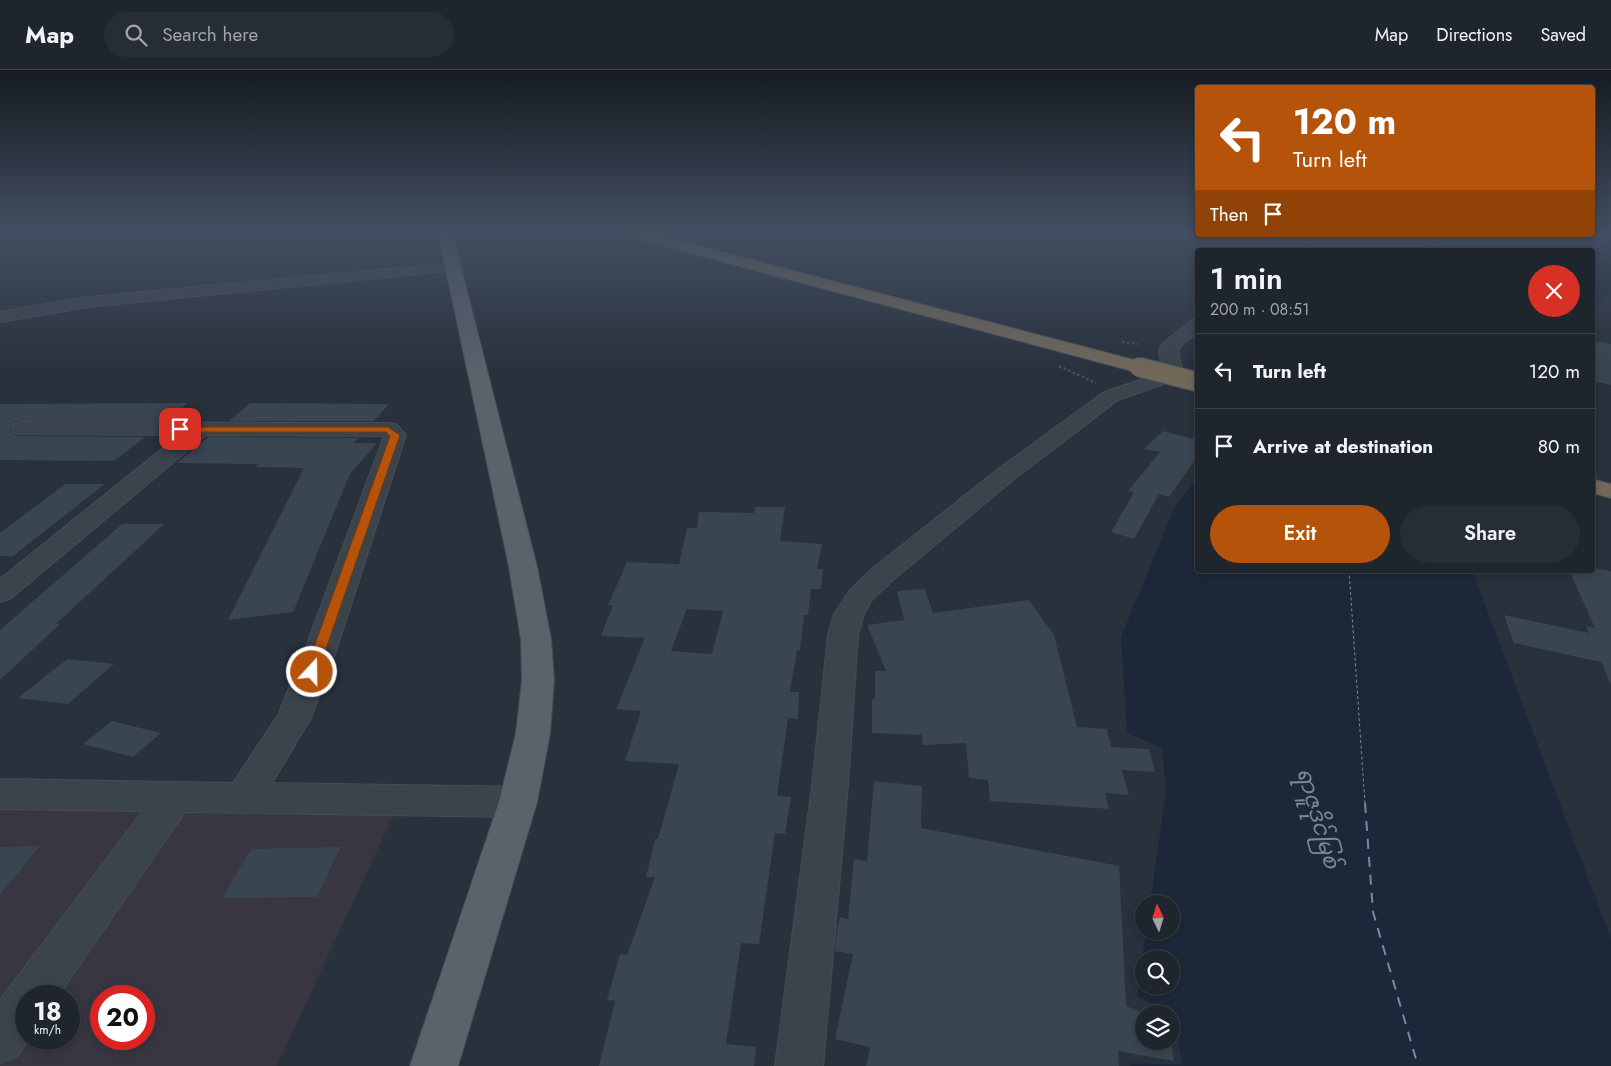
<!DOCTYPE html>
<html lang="en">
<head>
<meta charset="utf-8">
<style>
  :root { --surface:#1e252d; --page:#262d35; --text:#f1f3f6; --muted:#a1a5aa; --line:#3c4249; --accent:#b45309 }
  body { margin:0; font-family:Jost,"Noto Sans Myanmar",sans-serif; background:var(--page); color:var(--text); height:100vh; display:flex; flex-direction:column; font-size:19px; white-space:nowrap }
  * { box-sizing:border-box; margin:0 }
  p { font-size:16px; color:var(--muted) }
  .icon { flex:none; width:28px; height:28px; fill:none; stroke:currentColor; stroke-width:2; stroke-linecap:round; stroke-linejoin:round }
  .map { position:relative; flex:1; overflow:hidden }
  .details { position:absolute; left:1195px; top:178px; width:400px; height:325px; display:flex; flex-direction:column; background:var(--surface); border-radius:5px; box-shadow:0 2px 8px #0003,0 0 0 1px var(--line) }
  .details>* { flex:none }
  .hud { position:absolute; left:1195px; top:15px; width:400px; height:152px; border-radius:5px; box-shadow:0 2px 8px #0003,0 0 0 1px var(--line); background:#b45309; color:#fff; overflow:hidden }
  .needle { width:32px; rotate:356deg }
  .fabs { position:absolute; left:1135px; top:825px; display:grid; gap:10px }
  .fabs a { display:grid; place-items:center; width:45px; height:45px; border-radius:50%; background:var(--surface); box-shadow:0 2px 8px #0003,0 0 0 1px var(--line); font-size:25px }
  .speed { position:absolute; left:15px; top:915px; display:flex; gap:10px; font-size:25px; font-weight:700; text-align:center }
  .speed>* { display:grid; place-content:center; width:65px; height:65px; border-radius:50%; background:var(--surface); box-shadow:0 2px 8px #0003,0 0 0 1px var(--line); line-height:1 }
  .speed small { font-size:12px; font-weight:400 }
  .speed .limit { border:8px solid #d22; background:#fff; color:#111 }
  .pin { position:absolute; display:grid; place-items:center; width:42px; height:42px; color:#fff; margin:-21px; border-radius:10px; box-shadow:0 2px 8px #0006 }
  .me { position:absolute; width:55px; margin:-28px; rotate:21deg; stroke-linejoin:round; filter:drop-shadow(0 0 4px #0008) }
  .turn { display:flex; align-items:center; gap:18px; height:105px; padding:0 15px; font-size:22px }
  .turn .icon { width:65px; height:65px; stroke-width:2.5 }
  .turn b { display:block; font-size:35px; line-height:42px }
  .then { display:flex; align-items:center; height:48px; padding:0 15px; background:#0003; gap:10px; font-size:19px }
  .round { display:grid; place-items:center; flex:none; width:52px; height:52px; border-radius:26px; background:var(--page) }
  .summary { display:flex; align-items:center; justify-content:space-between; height:85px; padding:0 15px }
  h1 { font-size:30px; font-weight:600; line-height:38px }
  .cta { display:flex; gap:10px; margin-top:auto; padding:10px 15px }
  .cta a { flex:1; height:58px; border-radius:30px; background:var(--accent); color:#fff; font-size:20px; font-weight:600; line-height:58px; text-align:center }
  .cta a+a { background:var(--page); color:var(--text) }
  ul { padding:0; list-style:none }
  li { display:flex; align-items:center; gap:15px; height:75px; padding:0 15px; border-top:1px solid var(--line) }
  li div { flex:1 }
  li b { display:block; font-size:19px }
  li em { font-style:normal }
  header { display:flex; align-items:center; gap:30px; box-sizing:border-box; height:70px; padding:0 25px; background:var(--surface); border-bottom:1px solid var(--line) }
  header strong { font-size:24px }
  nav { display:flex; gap:28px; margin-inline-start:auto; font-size:18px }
  .search { width:350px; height:45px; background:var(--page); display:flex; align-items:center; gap:12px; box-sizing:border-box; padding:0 18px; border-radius:28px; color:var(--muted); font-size:19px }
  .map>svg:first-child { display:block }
  .medical { fill:#373641; fill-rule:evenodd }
  .water { fill:#1c2839; fill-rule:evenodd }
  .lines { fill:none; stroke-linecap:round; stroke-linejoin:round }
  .ferry-far1 { stroke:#7589a2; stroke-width:1; stroke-dasharray:3 2.5; stroke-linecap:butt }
  .ferry { stroke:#7589a2; stroke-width:2; stroke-dasharray:10 8; stroke-linecap:butt }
  .building { fill:#3a4552; fill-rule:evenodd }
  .minor-casing { stroke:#454c55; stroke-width:2 }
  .major-casing { stroke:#454c55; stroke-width:2 }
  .highway-casing { stroke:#464e57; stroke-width:2 }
  .path { stroke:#435455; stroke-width:2.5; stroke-dasharray:2.5 2.5; stroke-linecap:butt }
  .minor { fill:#3b434c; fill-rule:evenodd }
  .major { fill:#5a626c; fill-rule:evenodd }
  .highway { fill:#71685a; fill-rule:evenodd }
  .highway-bridge-casing { stroke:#464e57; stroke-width:21; stroke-linecap:butt }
  .highway-bridge { stroke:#71685a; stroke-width:19 }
  .route { fill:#b45309; stroke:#753606 }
  .labels { text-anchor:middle; stroke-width:5; stroke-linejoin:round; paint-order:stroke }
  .near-water-label { font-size:22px; font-style:italic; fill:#7589a2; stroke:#202831 }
</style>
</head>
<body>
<header>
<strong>Map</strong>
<div class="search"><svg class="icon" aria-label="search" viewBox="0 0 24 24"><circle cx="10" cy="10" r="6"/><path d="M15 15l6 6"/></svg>Search here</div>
<nav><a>Map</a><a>Directions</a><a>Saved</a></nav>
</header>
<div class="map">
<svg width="1611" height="996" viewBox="0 0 1611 996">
  <rect width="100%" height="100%" fill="#28313c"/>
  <!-- medical -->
  <path class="medical" d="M0,738l396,2 -119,256h-277zM26,926h43v43h-43zM101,926h43v43h-43z"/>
  <!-- water -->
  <path class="water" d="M1593,162h18v60l-18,14 -1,-56h-169l31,-15h138z
    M1197,408l1,92h274l139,369v127h-480l-1,-3 53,2 -12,-51 -34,-18 9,-65h25v-27h-21l16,-113 -4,-43 -35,-15 -6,-96 53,-128zM1144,889h27v27h-27z"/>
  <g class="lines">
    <!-- ferry-far1 -->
    <path class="ferry-far1" d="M1585,180l26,-12
      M1349,500l16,234"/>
    <!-- ferry -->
    <path class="ferry" d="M1365,733l8,109 45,154"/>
  </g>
  <!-- building -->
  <path class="building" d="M1592,270l19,4v41l-19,-4z
    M188,333l-22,18h-152l-5,8 5,6 8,1 123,1 -31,24 -114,-1v-56z
    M250,333l139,1 -15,17h-145z
    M1163,361l35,9v16l-29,41 -10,-3 -25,45 -23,-7 23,-40 -6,-1 32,-39 -16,-3z
    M209,367l149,1 -4,5h23l-27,31 -57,138 -65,8 76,-152 -49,-1 3,-3 -81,-1z
    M65,414h40l-92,72h-13v-23z
    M755,437h30l-5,34 42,3 -5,25h6l-2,20h-10l-3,26h-4l-4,35h-3l-7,42h9l-1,27 -10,-1 -11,78 14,1 -6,37 -10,-1 -16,111 -18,-1 -15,101 30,3 -2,19h-155l16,-65 -8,-1 13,-46 7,1 28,-78h-9l9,-38h3l21,-75 -54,-3 16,-50 -25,-2 29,-71 -44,-2 12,-31h-5l19,-43 52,2 8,-36h10l2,-16 55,1zM687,539l36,2 -11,43 -41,-3z
    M122,454h42l-108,100h4l-60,56v-50z
    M1592,498l19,3v114l-10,-23 -87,-19 -10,-28 85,18 -3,-7 9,2 -26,-58h23z
    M925,519l8,24 96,-13 25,35 23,92 30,2 4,18 38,2 6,23 -33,-2 7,25 -24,-2 4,16 -119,-8 -2,-21 -19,-2 -3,-35 -43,2 -1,-10 -50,-2v-34h3v-28h11l-19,-46 37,-5 -7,-29z
    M67,589l47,5 -46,40 -50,-6z
    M112,651l49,12 -28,24 -50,-13z
    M874,711l48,5 -1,42 198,38 7,140 20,8h-2v27h27l3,20 -56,-10 1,15h-253l4,-19 -35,-8 18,-85 -18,-3 2,-20 3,-14 8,2 6,-60 13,2z
    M40,776l-40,49v-48z
    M341,777l-24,50 -95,1 29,-49z"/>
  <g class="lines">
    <!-- minor casing -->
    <g class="minor-casing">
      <path id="minor" d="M1299,165h15l-17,15h-15z
        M453,193l5,1 2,3 -2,3 -370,37 -88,15v-10l88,-15z
        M1198,249v14c-20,14 -23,11 -16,36l-18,15 -46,16 -105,80 -120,100 -22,21 -7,13 -6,21 -10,151 -25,280h-48l37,-280 16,-151 6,-21 16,-24 23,-22 124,-98 107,-78 39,-13 19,-11 -3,-16 2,-7 31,-25z
        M22,352l366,1 8,1 10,11 -72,222 -23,61 -39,65 246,4 13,4 6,11 -6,11 -13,4 -333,-5 -127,184h-32v43h3l-12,17 -17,7v-63l143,-189 -143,-2v-30l233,4 45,-68 24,-58 82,-221 -178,-1 -196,164 -10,3v-23l179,-144 -157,-1 -8,-1 -3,-5 3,-5z"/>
    </g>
    <!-- major casing -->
    <g class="major-casing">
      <path id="major" d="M438,162h14l85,335 14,72 3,41 -4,53 -13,69 -79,264h-48l89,-264 17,-69 6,-53 -1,-41 -12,-72z"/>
    </g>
    <!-- highway casing -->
    <g class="highway-casing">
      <path id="highway" d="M622,162h23l501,131 2,4 -2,4 -7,2 -7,-2 -509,-136z
        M1592,409l19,5v14l-19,-5z"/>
    </g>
    <!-- path -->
    <path class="path" d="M1122,272l16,2
      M1059,296l37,17"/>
    <!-- minor -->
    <use href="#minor" class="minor"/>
    <!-- major -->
    <use href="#major" class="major"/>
    <!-- highway -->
    <use href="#highway" class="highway"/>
    <!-- highway-bridge casing -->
    <g class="highway-bridge-casing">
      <path id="highway-bridge" d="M1139,297l59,15"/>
    </g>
    <!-- highway-bridge -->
    <use href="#highway-bridge" class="highway-bridge"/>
  </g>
  <!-- sky -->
  <linearGradient id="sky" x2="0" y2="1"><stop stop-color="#161b21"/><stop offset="0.54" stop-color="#424e61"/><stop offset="1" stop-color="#424e61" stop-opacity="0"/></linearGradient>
  <rect width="1611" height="302" fill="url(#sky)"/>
  <!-- route -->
  <path class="route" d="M177,357h211l12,8 -83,240h-10l-2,-3 85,-236 -4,-4h-206l-5,-3z"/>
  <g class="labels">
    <!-- near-water labels -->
    <g class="near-water-label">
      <text transform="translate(1319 748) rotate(74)" y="8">ရာဇူဒိုင်မြစ်</text>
    </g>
  </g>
</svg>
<div class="fabs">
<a><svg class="needle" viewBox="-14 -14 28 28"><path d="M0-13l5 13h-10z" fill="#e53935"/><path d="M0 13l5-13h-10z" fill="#a1a5aa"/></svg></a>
<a><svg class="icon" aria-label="search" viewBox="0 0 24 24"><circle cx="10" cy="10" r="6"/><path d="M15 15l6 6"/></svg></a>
<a><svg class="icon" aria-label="layers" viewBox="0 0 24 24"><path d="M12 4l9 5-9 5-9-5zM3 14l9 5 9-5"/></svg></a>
</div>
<div class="speed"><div>18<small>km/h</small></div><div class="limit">20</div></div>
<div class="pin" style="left:180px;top:359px;background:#d93025"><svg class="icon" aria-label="arrive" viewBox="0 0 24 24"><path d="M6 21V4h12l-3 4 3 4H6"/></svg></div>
<svg class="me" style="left:312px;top:602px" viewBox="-20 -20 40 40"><circle r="17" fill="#b45309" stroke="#fff" stroke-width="3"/><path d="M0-11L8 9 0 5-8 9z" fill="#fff"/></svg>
<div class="hud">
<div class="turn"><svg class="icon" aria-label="left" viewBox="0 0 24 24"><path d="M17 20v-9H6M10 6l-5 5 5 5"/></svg><div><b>120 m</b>Turn left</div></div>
<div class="then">Then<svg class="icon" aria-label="arrive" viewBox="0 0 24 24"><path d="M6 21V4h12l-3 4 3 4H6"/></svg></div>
</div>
<section class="details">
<div class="summary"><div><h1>1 min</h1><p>200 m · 08:51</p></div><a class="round" style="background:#d93025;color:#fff"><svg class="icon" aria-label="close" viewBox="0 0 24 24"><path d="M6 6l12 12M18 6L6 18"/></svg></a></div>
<ul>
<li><svg class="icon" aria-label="left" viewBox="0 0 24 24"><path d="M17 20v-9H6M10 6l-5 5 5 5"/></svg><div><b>Turn left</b></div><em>120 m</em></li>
<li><svg class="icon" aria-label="arrive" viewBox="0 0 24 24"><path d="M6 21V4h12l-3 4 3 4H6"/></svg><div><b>Arrive at destination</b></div><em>80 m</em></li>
</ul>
<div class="cta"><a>Exit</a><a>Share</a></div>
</section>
</div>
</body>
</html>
